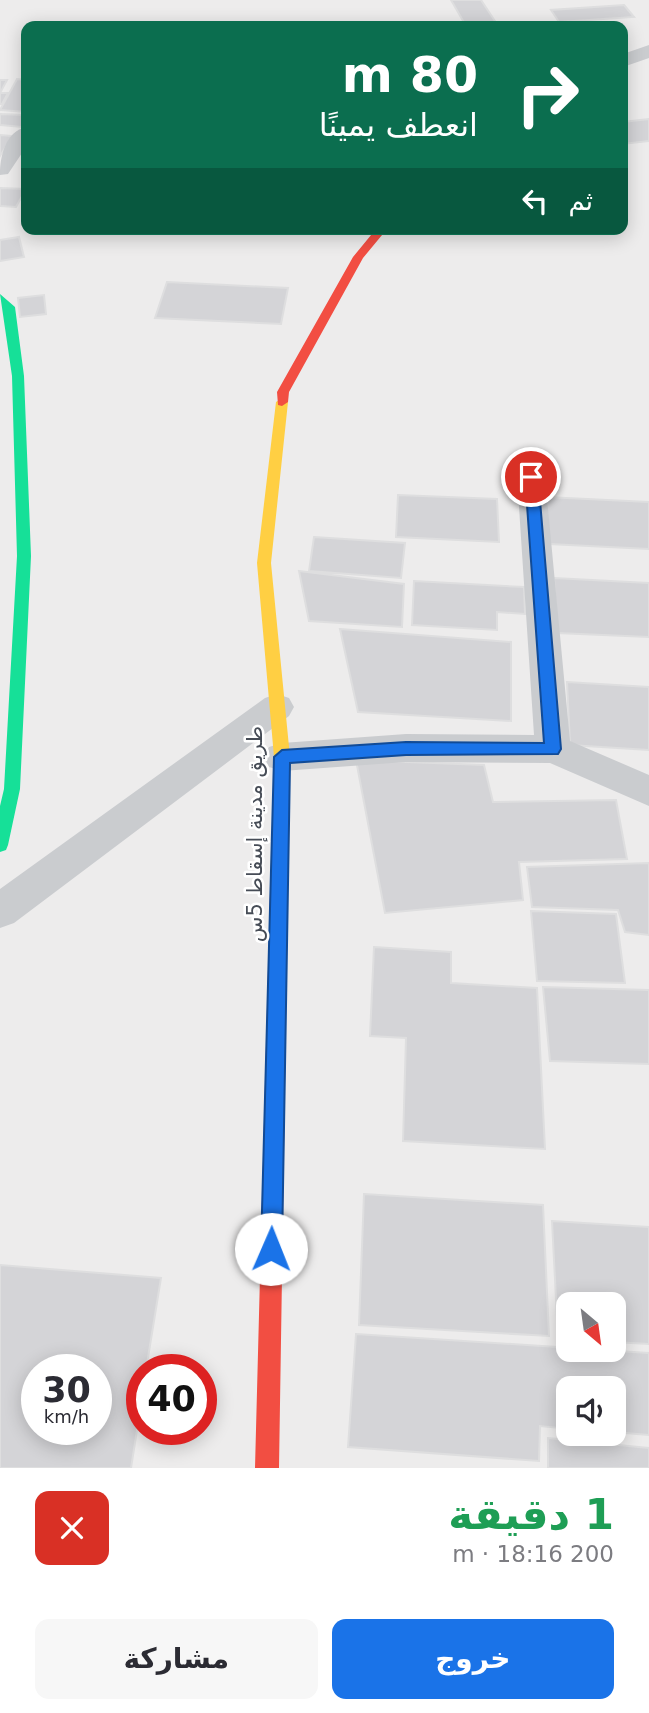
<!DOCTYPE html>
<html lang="ar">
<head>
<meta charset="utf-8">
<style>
  :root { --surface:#fff; --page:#f7f7f7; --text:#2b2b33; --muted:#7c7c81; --accent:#1a73e8 }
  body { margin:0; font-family:"DejaVu Sans",Vazirmatn,sans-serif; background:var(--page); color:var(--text); direction:rtl; height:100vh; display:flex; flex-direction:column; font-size:26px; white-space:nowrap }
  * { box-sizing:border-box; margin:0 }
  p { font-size:23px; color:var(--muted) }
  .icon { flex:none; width:38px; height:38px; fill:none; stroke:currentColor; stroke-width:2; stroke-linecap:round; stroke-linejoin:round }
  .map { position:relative; height:1468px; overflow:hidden; direction:ltr }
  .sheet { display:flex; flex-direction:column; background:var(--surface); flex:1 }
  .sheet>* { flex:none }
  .guide { position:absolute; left:21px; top:21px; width:607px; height:214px; border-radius:14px; box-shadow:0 4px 18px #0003; direction:rtl; background:#0b6e4f; color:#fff; overflow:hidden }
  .needle { width:46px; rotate:151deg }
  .buttons { position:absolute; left:556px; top:1292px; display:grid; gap:14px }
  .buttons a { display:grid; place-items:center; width:70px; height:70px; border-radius:14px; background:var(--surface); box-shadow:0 4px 18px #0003; font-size:35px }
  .speed { position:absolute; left:21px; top:1354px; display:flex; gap:14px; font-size:35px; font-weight:700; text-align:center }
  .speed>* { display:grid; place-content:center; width:91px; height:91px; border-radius:50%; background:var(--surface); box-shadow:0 4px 18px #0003; line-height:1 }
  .speed small { font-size:18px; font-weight:400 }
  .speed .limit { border:10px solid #d22; background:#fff; color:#111 }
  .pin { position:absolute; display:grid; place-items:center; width:60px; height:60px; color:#fff; margin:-30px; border:4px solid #fff; border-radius:50%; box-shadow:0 2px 7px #0007 }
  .me { position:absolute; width:77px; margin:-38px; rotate:1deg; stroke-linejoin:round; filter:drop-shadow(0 0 5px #0008) }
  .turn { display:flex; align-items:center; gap:24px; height:147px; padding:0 35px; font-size:32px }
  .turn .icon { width:91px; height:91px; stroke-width:2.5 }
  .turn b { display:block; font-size:49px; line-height:60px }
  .then { display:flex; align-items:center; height:66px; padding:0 35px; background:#0003; gap:14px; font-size:26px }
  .round { display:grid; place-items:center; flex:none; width:74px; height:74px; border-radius:14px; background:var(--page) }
  .summary { display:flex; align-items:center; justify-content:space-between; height:119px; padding:0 35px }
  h1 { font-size:42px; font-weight:600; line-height:52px; color:#1e9e55 }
  .button { display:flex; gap:14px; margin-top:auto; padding:14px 35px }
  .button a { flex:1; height:80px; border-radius:14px; background:var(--accent); color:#fff; font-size:28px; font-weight:600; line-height:80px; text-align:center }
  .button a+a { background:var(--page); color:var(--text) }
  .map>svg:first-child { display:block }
  .building { fill:#d4d4d7; stroke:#dededf; stroke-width:2; fill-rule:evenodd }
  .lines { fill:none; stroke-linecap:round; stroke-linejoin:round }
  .street { fill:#cacccf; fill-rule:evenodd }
  .fast { fill:#16e098; fill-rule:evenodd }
  .slow { fill:#ffcf43; fill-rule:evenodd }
  .jam { fill:#f24e42; fill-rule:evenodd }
  .route { fill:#1a73e8; stroke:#114b97; stroke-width:2 }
  .labels { text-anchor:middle; stroke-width:5; stroke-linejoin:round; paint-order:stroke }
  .street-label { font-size:21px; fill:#464c56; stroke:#fff }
</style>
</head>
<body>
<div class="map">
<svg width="649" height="1468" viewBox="0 0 649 1468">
  <rect width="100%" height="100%" fill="#edecec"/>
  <!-- building -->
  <path class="building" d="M451,0h30l16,24 -31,2z
    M624,5l10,12 -75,5 -8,-12z
    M17,79l9,1v32l-26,-2z
    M0,80h7l-7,13h8l-6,11h-2z
    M0,114l26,1v5l-4,7 -22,-2z
    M649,119v22l-26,3v-22z
    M0,135l13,1 -13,20z
    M0,188l26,1 -10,18 -16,-1z
    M19,237l5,20 -24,4v-21z
    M167,282l121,6 -7,36 -126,-6z
    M44,295l2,19 -26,3 -2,-19z
    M398,495l99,4 2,43 -103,-5z
    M546,497l103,5v47l-100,-5z
    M314,537l91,6 -4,35 -92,-7z
    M299,571l105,13 -2,43 -93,-6z
    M554,578l95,5v54l-92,-4z
    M414,581l110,6 1,27 -28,-2v18l-85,-5z
    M340,629l171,13v79l-153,-9z
    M567,682l82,5v63l-79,-5z
    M356,760l128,5 9,37 123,-2 11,59 -108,3 4,38 -138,13z
    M649,863v72l-24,-3 -7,-22 -86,-3 -5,-40z
    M531,911l85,3 9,69 -88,-2z
    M374,947l77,5v31l86,5 8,161 -142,-8 3,-103 -36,-2z
    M543,987l106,3v74l-99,-3z
    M364,1194l179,11 6,131 -190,-11z
    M552,1221l97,6v117l-35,-2v-38h-45v35l-11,-1z
    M0,1265l161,13 -15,92h-4v29l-11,69h-131zM37,1370h59v60h-59z
    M356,1334l293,19v82l-35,-3v-44h-45v41l-29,-3 -1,35 -191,-14z
    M548,1438l101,10v20h-101z"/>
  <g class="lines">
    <!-- street -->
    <path class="street" d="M649,45v13l-26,9v-13z
      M26,127v20l-18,27 -8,1c0,-18 5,-43 26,-48z
      M531,468l10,2 4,7 25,264 79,34v31l-99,-43 -144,-1 -124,9 -13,-4 -5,-10 5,-10 13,-4 124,-9 128,1 -17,-258 4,-7z
      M277,694l12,4 5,9 -5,9 -275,207 -14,5v-39l265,-191z"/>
    <!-- fast -->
    <path class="fast" d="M0,294l15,13 9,69 7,180 -11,233 -12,56 -2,5 -6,2v-46l4,-17 13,-233 -5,-180z"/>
    <!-- slow -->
    <path class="slow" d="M282,398l6,4 -17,161 19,194 -2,136 -3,5 -6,3 -6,-3 -3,-5 4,-136 -17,-194 19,-161z"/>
    <!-- jam -->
    <path class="jam" d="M376,229h11l-24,29 -74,134 -1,10 -6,4 -4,-1 -1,-13 76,-135z
      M279,885l6,3 3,5 -9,575h-24l15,-575 3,-5z"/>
  </g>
  <!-- route -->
  <path class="route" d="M531,473l7,4 23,272 -3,5 -152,1 -116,8 -8,486 -3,8 -8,3 -7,-3 -3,-8 13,-492 8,-7 124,-8 138,1 -19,-266z"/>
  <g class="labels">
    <!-- street labels -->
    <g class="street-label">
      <text transform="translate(255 834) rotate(-90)" y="7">طريق مدينة إسقاط 5س</text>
    </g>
  </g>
</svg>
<div class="buttons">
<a><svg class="needle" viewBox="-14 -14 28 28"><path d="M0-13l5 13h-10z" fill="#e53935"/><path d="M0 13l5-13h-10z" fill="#7c7c81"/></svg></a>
<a><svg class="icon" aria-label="sound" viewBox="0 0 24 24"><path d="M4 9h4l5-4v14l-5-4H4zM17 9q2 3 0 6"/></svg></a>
</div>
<div class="speed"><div>30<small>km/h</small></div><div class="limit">40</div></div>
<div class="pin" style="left:531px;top:477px;background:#d93025"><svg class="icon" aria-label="arrive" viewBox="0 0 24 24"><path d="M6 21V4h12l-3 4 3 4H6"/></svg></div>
<svg class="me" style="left:271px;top:1249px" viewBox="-20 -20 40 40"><circle r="19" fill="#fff"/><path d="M0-13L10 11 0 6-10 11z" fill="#1a73e8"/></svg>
<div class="guide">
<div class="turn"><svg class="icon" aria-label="right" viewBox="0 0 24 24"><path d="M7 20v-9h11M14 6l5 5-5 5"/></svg><div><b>80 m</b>انعطف يمينًا</div></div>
<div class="then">ثم<svg class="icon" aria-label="left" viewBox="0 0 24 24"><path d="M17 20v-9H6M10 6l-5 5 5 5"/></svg></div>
</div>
</div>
<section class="sheet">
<div class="summary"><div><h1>1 دقيقة</h1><p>200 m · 18:16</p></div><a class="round" style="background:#d93025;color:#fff"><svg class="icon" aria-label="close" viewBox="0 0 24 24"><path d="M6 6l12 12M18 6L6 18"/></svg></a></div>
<div class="button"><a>خروج</a><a>مشاركة</a></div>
</section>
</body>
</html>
